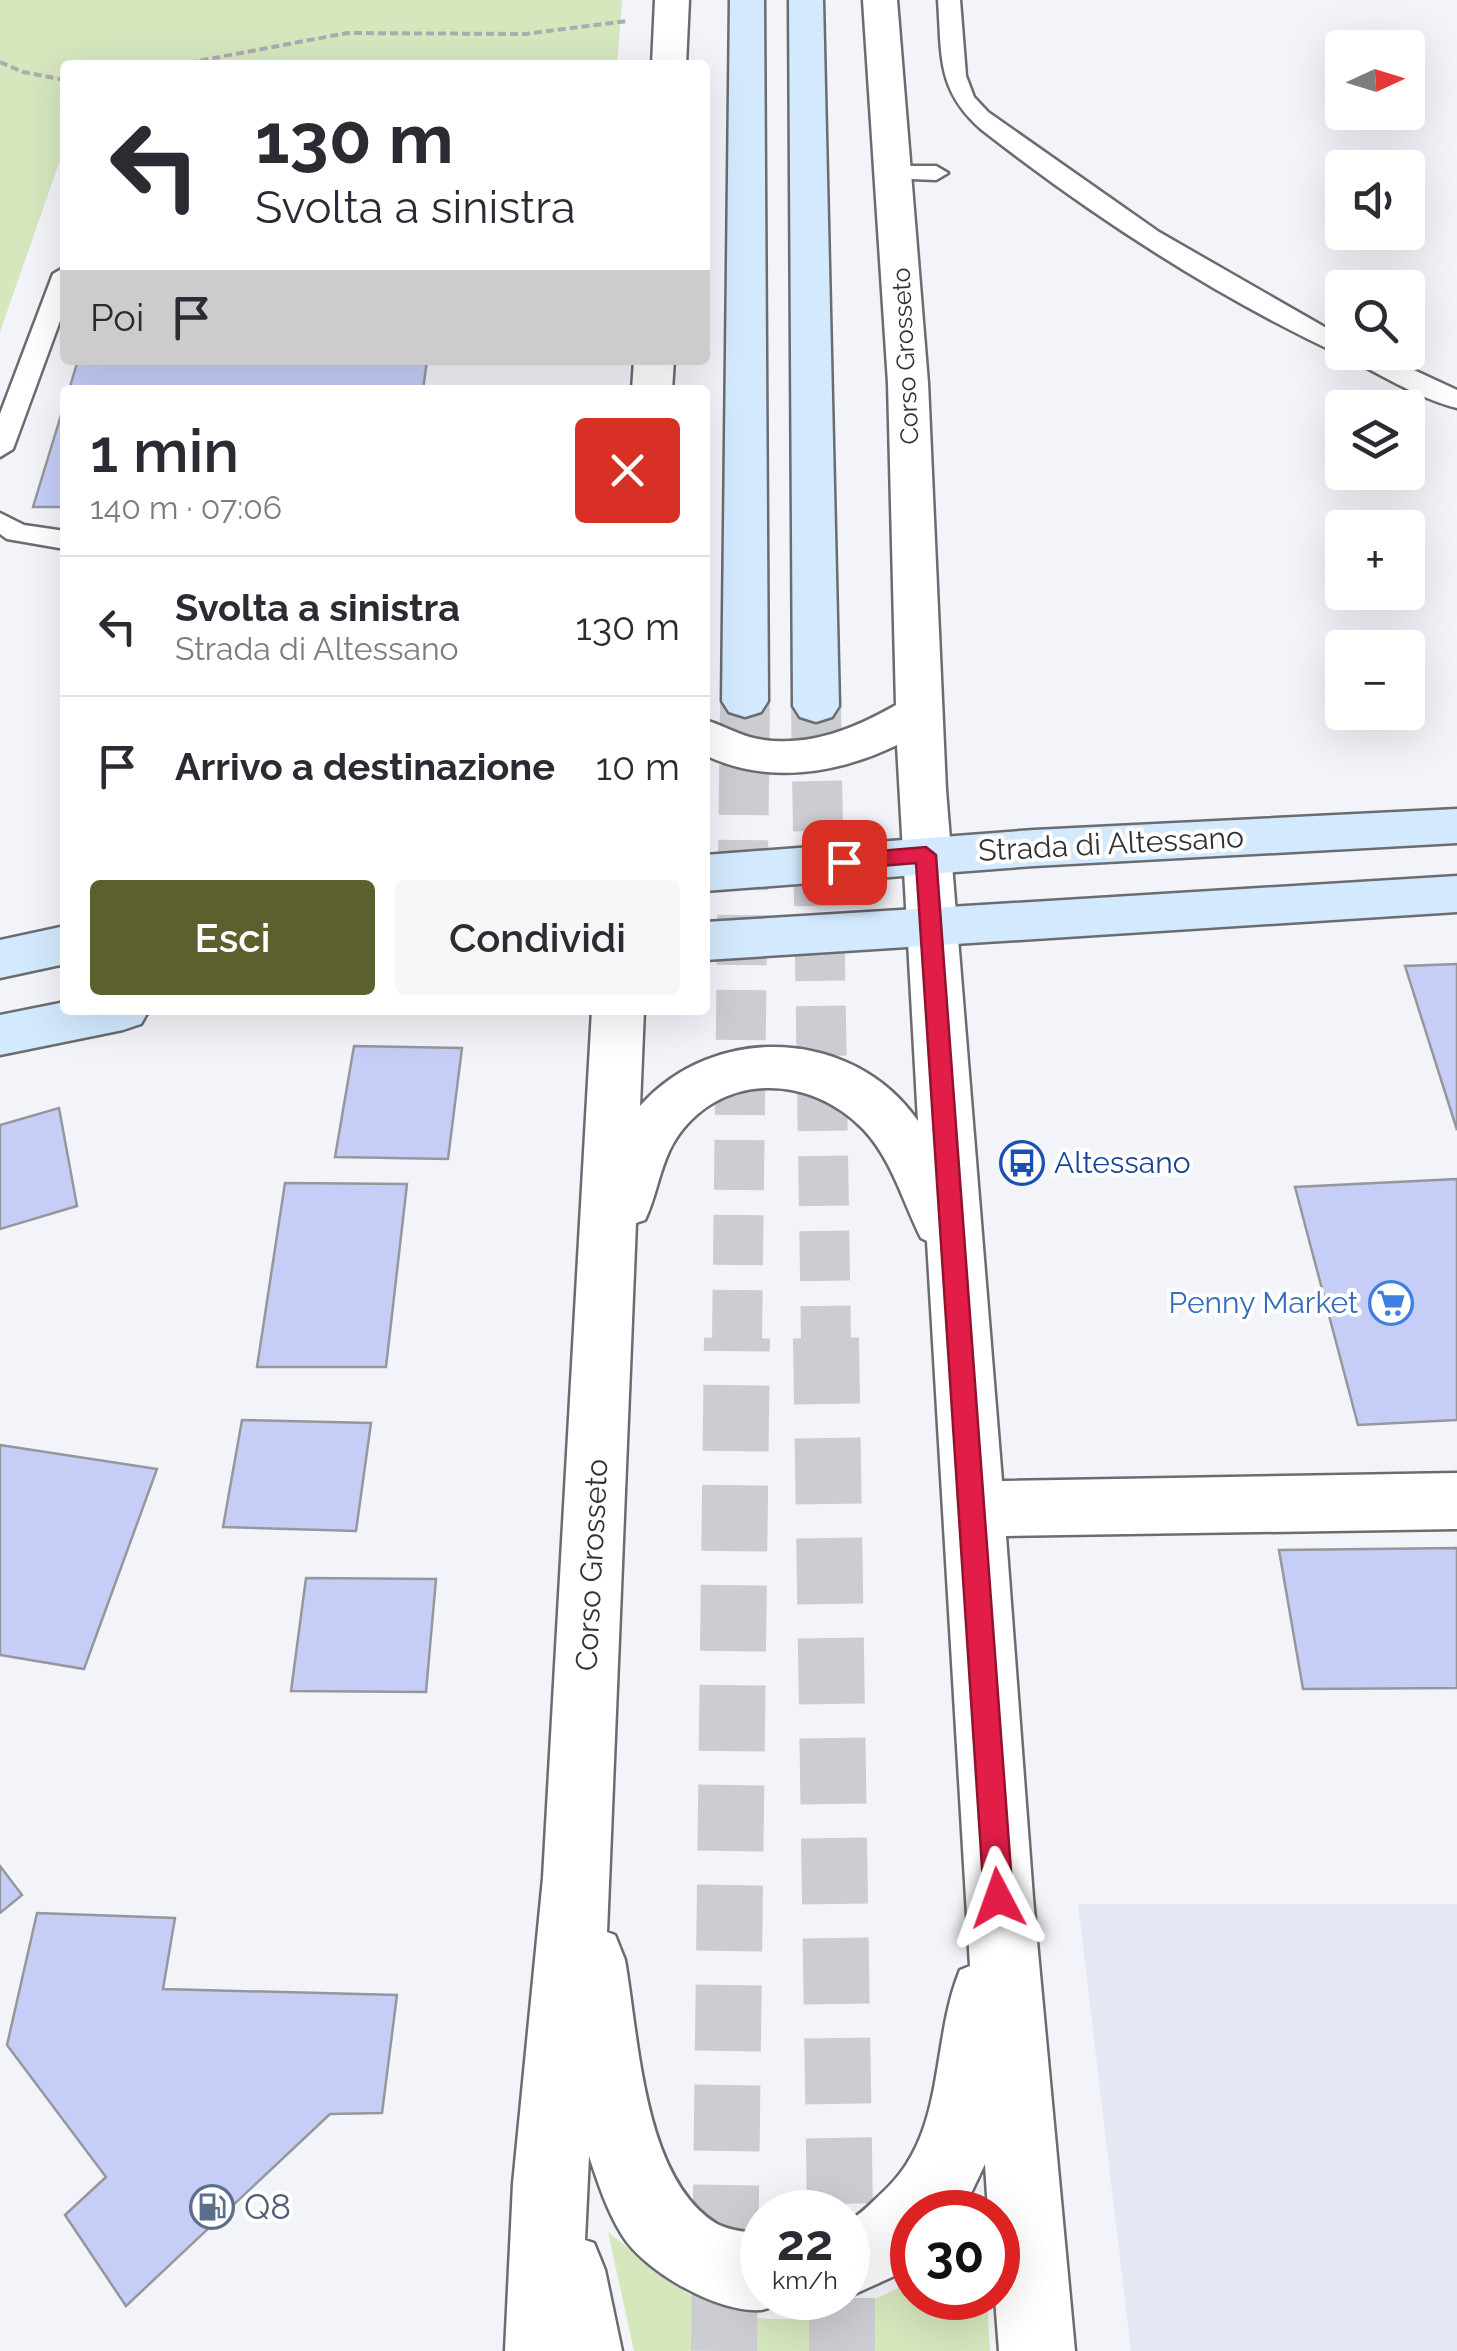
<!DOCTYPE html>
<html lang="it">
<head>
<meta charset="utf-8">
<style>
  :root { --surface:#fff; --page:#f7f7f7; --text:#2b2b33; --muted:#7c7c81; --line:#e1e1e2; --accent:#5c602e }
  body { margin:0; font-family:Raleway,sans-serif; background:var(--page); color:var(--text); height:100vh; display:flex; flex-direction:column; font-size:38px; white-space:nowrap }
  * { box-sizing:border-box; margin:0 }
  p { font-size:32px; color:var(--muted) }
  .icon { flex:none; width:55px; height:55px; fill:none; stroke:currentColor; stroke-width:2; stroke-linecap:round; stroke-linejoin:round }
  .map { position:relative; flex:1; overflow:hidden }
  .side { position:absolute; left:60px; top:385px; width:650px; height:630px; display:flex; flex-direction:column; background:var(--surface); border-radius:10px; box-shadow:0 10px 40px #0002 }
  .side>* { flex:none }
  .hud { position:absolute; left:60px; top:60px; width:650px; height:305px; border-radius:10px; box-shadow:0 10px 40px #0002; background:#fff; color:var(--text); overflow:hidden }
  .needle { width:65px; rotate:86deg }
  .fabs { position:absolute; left:1325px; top:30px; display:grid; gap:20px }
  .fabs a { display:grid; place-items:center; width:100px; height:100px; border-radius:10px; background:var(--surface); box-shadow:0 10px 40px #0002; font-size:50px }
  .speed { position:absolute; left:740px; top:2190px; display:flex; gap:20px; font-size:50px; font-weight:700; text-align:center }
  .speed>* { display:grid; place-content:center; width:130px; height:130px; border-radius:50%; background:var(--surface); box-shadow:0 10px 40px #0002; line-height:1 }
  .speed small { font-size:25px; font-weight:400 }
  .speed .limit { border:15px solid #d22; background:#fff; color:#111 }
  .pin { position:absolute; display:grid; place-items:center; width:85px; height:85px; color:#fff; margin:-42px; border-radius:20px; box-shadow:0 5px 15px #0006 }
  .me { position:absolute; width:110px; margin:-55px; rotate:356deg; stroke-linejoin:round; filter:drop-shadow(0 0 8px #0008) }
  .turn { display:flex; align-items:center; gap:35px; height:210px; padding:0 30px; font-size:45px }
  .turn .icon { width:130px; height:130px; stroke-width:2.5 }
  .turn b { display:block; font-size:70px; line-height:85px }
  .then { display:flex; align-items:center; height:95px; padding:0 30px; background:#0003; gap:20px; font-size:38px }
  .round { display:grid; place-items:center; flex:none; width:105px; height:105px; border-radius:10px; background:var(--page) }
  .head { display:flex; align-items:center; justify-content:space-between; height:170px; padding:0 30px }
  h1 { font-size:60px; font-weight:600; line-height:75px }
  .primary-button { display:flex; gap:20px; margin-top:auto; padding:20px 30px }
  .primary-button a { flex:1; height:115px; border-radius:10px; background:var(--accent); color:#fff; font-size:40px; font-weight:600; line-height:115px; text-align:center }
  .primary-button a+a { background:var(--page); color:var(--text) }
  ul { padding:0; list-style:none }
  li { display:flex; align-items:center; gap:30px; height:140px; padding:0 30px; border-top:2px solid var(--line) }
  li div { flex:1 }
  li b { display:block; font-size:38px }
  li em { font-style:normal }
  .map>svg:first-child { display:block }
  .built { fill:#e5e8f3 }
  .green { fill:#d6e7be }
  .building { fill:#c6cef8; stroke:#96979b; stroke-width:2.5 }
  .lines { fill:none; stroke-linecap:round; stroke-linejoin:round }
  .secondary-tunnel-far1 { stroke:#cccdd2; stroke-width:50; stroke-dasharray:50 25; stroke-linecap:butt }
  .secondary-tunnel { stroke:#cccdd2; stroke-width:66; stroke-dasharray:66 34; stroke-linecap:butt }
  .lane-casing { stroke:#6b6c70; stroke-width:5 }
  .street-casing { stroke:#6b6c70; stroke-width:5 }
  .secondary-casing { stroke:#6b6c70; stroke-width:5 }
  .path { stroke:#abacb0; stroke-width:4; stroke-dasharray:8 4; stroke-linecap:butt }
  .lane { fill:#fff; fill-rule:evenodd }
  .street { fill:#fff; fill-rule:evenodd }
  .secondary { fill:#d3eafe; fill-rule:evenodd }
  .route { fill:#e11d48; stroke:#92132f; stroke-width:2.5 }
  .labels { text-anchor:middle; stroke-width:8; stroke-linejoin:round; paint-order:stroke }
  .far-street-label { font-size:25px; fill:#323234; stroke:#fff }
  .street-label { font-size:30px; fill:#323234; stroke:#fff }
  .transit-label { font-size:30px; fill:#164399; stroke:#fff; text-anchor:start }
  .shop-label { font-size:30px; fill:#366cbe; stroke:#fff; text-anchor:end }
  .near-service-label { font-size:35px; fill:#4e5e75; stroke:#fff; text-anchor:start }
</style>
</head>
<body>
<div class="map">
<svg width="1457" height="2351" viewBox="0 0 1457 2351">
  <rect width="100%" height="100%" fill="#f3f4f9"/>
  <!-- built -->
  <path class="built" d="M1078,1904h379v447h-326z"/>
  <!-- green -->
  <path class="green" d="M0,0h622l-5,65h-552v98h-6l-59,169z
    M608,2232c26,20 52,43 79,61 69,45 160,26 225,-13v18h75l3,53h-356z"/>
  <!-- building -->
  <path class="building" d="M78,360h349l-4,30h-354z
    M65,402v105h-32z
    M1457,964v166l-52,-164z
    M354,1046l108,2 -14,111 -113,-2z
    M59,1108l18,98 -77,23v-104z
    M1457,1179v241l-99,5 -63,-238z
    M285,1183l122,1 -21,183h-129z
    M242,1420l129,3 -15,108 -133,-4z
    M0,1445l157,24 -73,200 -84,-14z
    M1457,1548v140l-154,1 -24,-139z
    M306,1578l130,1 -10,113 -135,-1z
    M0,1866l22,29 -22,18z
    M37,1913l138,5 -12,71 234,6 -15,118 -52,1 -204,192 -61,-91 41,-38 -99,-132z"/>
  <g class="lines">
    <!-- secondary-tunnel-far1 -->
    <path class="secondary-tunnel-far1" d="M816,706l10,634
      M737,1340l8,-639"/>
    <!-- secondary-tunnel -->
    <path class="secondary-tunnel" d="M826,1338l14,874
      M842,2298v53
      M724,2351l13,-1013"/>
    <!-- lane casing -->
    <g class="lane-casing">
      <path id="lane" d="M938,0h22l6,76 8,21 14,15 171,120 183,105v15h33l82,38v18c-41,-10 -81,-37 -118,-54 -126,-59 -248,-139 -357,-224 -46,-40 -40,-75 -44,-130z
        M894,166h42l12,7 -12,7 -50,-2 -4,-5 4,-5z
        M65,267v40l-52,142 -13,8v-43l53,-140z
        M0,513l24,12 41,6v18l-58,-10 -7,-5z"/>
    </g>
    <!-- street casing -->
    <g class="street-casing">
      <path id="street" d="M655,0h34l-3,65h-34z
        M863,0h34l31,383 18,407 56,691 455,-8v56l-451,7 27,362 42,453h-76l-4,-53 3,-86h-10l-3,-48 -23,48h-50v56l-64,29v-76c14,-7 23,-18 35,-29 64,-58 47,-149 77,-222l10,-4 -43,-725 -6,-3c-18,-36 -29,-78 -57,-108 -54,-57 -146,-59 -190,12 -14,23 -17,53 -29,78l-9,3 -29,709 8,3 10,25c14,80 18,219 92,264 13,7 31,8 45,10v64h27c-7,4 -19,11 -28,12 -44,3 -117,-39 -139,-75 -15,-24 -24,-52 -33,-79l-4,84 9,3 11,27 17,81h-117l8,-167 30,-306 49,-868h52l-4,96c74,-84 214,-78 278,15l-21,-376c-60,29 -130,40 -192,10v-35c18,5 35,16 53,19 50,9 96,-10 138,-34l-8,-322z
        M634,360h40l-2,30h-40z"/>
    </g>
    <!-- secondary casing -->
    <g class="secondary-casing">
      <path id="secondary" d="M730,0h34l4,701 -7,11 -16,5 -16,-5 -7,-11z
        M789,0h34l16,706 -7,11 -16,5 -16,-5 -7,-11z
        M1457,809v34l-423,23 -329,25v-36l329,-25z
        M1457,876v36l-752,48v-38z
        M65,926v38l-65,14v-38z
        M65,1002v8h84l-8,14 -18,6 -123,25v-40z"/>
    </g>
    <!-- path -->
    <path class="path" d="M0,62l23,10 42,8
      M177,65l170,-32 178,1 102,-13"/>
    <!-- lane -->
    <use href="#lane" class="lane"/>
    <!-- street -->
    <use href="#street" class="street"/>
    <!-- secondary -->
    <use href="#secondary" class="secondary"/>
  </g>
  <!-- route -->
  <path class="route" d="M926,847l10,8 77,1043 -4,11 -11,4 -10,-4 -4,-11 -68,-1035 -72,6 -10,-7 10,-8z"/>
  <!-- icons -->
  <defs>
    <g id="bus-ring" transform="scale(2.25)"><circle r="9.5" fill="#fff" stroke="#1a4fb4" stroke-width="1.5"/><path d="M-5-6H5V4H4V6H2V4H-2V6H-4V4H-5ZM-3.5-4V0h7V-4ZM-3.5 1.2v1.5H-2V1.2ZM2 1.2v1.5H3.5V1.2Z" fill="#1a4fb4"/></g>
    <g id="supermarket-ring" transform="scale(2.25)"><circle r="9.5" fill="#fff" stroke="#3f7fe0" stroke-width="1.5"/><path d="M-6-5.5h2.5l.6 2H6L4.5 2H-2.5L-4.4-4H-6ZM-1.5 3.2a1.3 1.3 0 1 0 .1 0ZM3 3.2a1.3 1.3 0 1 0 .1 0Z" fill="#3f7fe0"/></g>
    <g id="fuel-ring" transform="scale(2.25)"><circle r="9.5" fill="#fff" stroke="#5c6f8a" stroke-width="1.5"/><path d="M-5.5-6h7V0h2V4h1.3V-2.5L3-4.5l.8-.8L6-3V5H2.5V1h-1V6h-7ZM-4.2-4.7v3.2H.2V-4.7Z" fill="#5c6f8a"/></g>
  </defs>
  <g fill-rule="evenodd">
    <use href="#bus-ring" x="1022" y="1163"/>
    <use href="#supermarket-ring" x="1391" y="1303"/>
    <use href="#fuel-ring" x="212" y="2207"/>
  </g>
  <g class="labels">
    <!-- far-street labels -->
    <g class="far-street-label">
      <text transform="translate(905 356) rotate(-93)" y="9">Corso Grosseto</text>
    </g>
    <!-- street labels -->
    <g class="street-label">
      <text transform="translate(1111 844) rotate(-3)" y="10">Strada di Altessano</text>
      <text transform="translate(592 1565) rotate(-87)" y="10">Corso Grosseto</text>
    </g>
    <!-- transit labels -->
    <g class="transit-label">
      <text x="1054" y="1173">Altessano</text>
    </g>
    <!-- shop labels -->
    <g class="shop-label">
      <text x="1358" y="1313">Penny Market</text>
    </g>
    <!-- near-service labels -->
    <g class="near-service-label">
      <text x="244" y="2219">Q8</text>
    </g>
  </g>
</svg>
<div class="fabs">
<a><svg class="needle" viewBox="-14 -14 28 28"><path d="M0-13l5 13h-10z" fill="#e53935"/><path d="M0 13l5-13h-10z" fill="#7c7c81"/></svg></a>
<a><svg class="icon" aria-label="sound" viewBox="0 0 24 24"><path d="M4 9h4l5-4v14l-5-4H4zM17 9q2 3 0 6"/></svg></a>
<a><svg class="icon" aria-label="search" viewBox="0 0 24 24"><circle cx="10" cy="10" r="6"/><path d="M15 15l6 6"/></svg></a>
<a><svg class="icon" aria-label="layers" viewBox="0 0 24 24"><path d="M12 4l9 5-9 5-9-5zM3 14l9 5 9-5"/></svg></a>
<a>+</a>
<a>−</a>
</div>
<div class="speed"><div>22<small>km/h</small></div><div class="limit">30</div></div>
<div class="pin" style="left:844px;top:862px;background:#d93025"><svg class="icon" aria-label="arrive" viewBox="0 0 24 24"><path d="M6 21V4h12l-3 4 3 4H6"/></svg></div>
<svg class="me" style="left:998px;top:1898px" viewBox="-20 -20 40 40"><path d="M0-17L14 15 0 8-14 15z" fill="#e11d48" stroke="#fff" stroke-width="4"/></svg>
<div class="hud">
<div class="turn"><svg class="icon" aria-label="left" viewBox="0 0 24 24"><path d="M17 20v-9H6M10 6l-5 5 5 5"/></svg><div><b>130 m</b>Svolta a sinistra</div></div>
<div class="then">Poi<svg class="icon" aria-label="arrive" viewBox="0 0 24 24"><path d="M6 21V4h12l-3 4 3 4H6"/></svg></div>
</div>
<section class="side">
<div class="head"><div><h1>1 min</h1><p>140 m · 07:06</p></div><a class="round" style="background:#d93025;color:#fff"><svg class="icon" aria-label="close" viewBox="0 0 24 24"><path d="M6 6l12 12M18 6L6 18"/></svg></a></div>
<ul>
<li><svg class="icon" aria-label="left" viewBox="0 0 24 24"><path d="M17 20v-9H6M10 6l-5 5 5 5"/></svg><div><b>Svolta a sinistra</b><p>Strada di Altessano</p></div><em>130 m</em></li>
<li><svg class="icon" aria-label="arrive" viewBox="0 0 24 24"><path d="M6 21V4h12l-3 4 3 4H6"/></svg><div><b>Arrivo a destinazione</b></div><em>10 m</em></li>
</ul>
<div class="primary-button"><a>Esci</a><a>Condividi</a></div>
</section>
</div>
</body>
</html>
